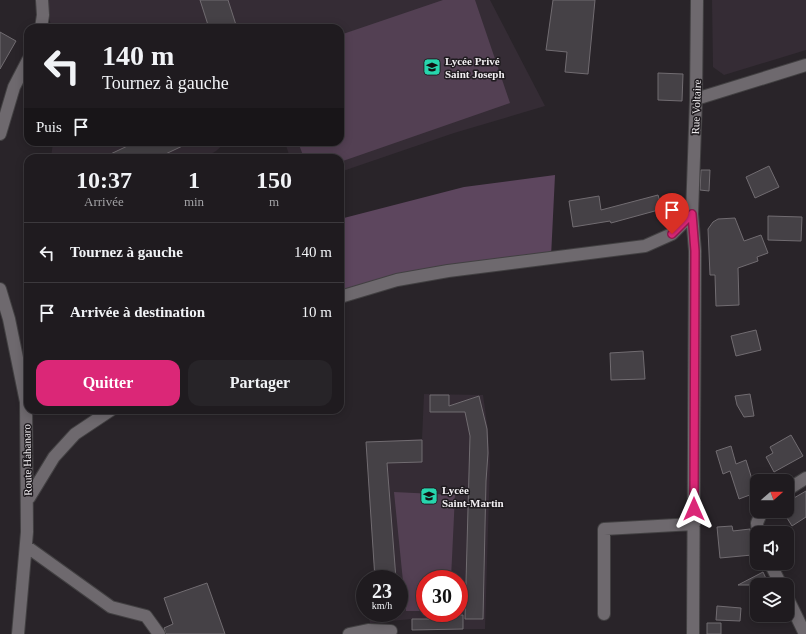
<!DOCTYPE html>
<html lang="fr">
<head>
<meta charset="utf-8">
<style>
  :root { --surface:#1f1b1f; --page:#272428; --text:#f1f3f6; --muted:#a1a1a4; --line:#3c393d; --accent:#db2777 }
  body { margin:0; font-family:Georgia,serif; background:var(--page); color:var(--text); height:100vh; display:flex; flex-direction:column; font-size:15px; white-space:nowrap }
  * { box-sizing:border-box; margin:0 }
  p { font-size:13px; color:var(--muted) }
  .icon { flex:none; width:22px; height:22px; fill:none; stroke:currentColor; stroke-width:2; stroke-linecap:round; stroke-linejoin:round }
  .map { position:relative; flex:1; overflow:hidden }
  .details { position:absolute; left:24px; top:154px; width:320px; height:260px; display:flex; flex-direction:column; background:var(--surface); border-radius:12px; box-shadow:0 2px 10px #0003,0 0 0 1px var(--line) }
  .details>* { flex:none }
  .hud { position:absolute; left:24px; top:24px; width:320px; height:122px; border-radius:12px; box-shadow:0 2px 10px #0003,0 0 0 1px var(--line); background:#1f1b1f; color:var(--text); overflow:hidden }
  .needle { width:26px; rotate:70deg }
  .buttons { position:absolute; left:750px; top:474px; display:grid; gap:8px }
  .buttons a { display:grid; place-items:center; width:44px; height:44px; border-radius:8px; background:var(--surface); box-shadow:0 2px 10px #0003,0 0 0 1px var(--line); font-size:20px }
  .speed { position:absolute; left:356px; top:570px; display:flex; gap:8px; font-size:20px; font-weight:700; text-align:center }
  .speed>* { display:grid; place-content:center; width:52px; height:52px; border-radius:50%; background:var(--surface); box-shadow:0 2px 10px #0003,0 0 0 1px var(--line); line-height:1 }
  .speed small { font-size:10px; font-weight:400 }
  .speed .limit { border:6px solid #d22; background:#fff; color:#111 }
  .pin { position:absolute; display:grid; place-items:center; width:34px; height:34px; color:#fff; margin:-41px -17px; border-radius:50% 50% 50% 0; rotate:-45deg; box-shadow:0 0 4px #0007 }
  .pin .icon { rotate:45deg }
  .me { position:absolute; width:44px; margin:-22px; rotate:0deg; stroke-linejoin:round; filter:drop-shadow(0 0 3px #0008) }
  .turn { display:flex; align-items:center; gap:14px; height:84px; padding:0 12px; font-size:18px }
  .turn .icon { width:52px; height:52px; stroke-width:2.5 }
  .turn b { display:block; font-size:28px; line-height:34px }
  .then { display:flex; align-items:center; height:38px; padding:0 12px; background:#0003; gap:8px; font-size:15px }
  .eta { display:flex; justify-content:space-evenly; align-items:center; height:68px; text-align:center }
  .eta b { font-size:24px; font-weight:700; line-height:28px }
  .cta { display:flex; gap:8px; margin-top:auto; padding:8px 12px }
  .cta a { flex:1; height:46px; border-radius:12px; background:var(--accent); color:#fff; font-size:16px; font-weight:700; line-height:46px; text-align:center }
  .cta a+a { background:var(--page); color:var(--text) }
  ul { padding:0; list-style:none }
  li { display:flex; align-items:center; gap:12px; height:60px; padding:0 12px; border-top:1px solid var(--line) }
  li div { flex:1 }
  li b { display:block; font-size:15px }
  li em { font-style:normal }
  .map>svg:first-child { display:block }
  .built { fill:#352c35; fill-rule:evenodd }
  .green { fill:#534053 }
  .forest { fill:#5d465e }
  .building { fill:#454146; stroke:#716c71 }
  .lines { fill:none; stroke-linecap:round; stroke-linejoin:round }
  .minor-casing { stroke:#424042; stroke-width:14 }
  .minor { stroke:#6e696e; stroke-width:12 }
  .route-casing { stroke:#8e194d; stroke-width:10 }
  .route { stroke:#db2777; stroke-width:7 }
  .labels { text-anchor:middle; stroke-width:3; stroke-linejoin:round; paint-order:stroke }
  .poi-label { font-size:11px; font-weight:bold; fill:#f2eff2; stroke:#1f1b1f; text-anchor:start }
  .street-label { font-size:11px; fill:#f2eff2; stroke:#1f1b1f }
</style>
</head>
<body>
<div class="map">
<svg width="806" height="634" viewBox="0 0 806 634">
  <rect width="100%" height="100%" fill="#292429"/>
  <!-- built -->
  <path class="built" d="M47,0h443l55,106 -91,27 -114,39v-14h-50l-5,-16h55v-114h-289z
    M712,0h94v50l-82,25 -11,-8z
    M53,142h173l-10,9 -12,7h-153z
    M424,394l59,1 5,35 2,35 -5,164 -73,1 -1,-11 -41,4 -2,-10h31v-34h-24l-9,-137 56,-3zM425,579h34v34h-34z"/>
  <!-- green -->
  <path class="green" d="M443,0h32l35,103 -170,59v-4h-36l-6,-16h42v-107z
    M394,492l61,3 -4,84h-26v32h-19z"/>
  <!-- forest -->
  <path class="forest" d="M555,175l-4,82 -103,14 -108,26v-78l124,-32z"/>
  <!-- building -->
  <path class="building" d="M200,0h28l9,28h-28z
    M553,0h42l-7,74 -23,-2 2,-20 -21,-2z
    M0,32l16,9 -16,28z
    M658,73l25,1 -1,27 -24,-1z
    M136,142h55l-34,16h-55z
    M769,166l10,21 -24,11 -9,-21z
    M701,170h9l-1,21 -9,-1z
    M658,195l4,14 -51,14 -1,-2 -37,6 -4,-26 30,-5 2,14z
    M768,216l34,1 -1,24 -33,-1z
    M735,218l9,23 17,-6 7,18 -11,4 1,4 -20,7 1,37 -23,1 -1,-31h-5l-2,-46 5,-7 5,-3z
    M756,330l5,20 -25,6 -5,-20z
    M643,351l2,28 -34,1 -1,-27z
    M750,394l4,22 -10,1 -7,-12 -2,-9z
    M430,395h19v11l30,-10 8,33 1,24 -2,28 -3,138h-18l5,-183 -5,-24h-35z
    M791,435l12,21 -29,16 -8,-15 7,-4 -3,-6z
    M422,440v22l-35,1 9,116h-21l-9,-137z
    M731,446l5,18 10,-4 9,29v4l-16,6 -9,-28 -7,3 -7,-23z
    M806,491v26l-14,9 -5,-8v-16z
    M732,526l1,5 17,-2 2,26 -32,3 -3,-31z
    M763,572l6,13h-31z
    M207,583l18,51h-59l-2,-6 9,-4 -9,-26z
    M717,606l24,2 -1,13 -24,-1z
    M444,615h19v14l-51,1v-11h32z
    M707,623h14v11h-14z"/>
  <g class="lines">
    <!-- minor casing -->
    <g class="minor-casing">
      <path id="minor" d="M41,28l2,-13 -1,-15
        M696,99l110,-34
        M0,134l14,-47 14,-27
        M0,289l9,30 17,83 1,130 -9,102
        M340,297l57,-17 51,-9 197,-25 27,-12 20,-20
        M787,490l19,-12
        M29,498l25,-41 21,-23 36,-24
        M758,533l-1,-10 5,-12
        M26,546l85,61 35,9 13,18
        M770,563l11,22
        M787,597l18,37
        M604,614v-85l90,-5
        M349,634l19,-4 23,1
        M693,634l2,-383 -3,-37 4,-115 1,-99"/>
    </g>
    <!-- minor -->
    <use href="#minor" class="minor"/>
  </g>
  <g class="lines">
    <!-- route casing -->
    <g class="route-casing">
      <path id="route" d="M672,234l20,-20 3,37 -1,258"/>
    </g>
    <!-- route -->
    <use href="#route" class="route"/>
  </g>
  <!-- icons -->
  <defs>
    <g id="school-square" transform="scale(0.9)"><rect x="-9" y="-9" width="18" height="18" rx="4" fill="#27d5ad" stroke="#1f1b1f"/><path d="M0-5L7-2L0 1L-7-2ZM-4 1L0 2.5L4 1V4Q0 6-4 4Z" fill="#111"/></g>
  </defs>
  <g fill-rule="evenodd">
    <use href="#school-square" x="432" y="67"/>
    <use href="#school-square" x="429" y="496"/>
  </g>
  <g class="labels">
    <!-- poi labels -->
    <g class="poi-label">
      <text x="445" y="65">Lycée Privé<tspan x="445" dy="13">Saint Joseph</tspan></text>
      <text x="442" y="494">Lycée<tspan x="442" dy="13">Saint-Martin</tspan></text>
    </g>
    <!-- street labels -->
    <g class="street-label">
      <text transform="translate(696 107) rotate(-88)" y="4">Rue Voltaire</text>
      <text transform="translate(27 460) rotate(-91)" y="4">Route Hahanaro</text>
    </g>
  </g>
</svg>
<div class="buttons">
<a><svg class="needle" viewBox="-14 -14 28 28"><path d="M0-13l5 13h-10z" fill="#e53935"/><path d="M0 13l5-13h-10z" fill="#a1a1a4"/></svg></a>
<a><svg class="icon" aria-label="sound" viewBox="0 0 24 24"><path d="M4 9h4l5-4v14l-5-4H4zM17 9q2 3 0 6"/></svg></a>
<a><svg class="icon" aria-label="layers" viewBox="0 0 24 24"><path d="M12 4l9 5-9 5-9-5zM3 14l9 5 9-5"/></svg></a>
</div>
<div class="speed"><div>23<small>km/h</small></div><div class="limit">30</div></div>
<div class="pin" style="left:672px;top:234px;background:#d93025"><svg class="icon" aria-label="arrive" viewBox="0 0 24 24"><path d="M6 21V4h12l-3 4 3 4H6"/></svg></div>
<svg class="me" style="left:694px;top:509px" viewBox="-20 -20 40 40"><path d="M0-17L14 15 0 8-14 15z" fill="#db2777" stroke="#fff" stroke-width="4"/></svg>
<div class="hud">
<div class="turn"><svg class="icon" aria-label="left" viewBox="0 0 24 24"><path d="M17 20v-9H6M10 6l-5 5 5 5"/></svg><div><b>140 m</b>Tournez à gauche</div></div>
<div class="then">Puis<svg class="icon" aria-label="arrive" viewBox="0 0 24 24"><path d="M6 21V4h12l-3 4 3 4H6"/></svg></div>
</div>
<section class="details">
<div class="eta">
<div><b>10:37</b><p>Arrivée</p></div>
<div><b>1</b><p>min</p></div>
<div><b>150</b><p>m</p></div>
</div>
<ul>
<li><svg class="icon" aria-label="left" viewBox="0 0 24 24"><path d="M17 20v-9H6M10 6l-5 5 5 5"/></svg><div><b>Tournez à gauche</b></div><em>140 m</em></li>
<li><svg class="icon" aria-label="arrive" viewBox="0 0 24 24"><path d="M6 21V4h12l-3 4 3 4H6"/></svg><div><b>Arrivée à destination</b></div><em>10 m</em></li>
</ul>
<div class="cta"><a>Quitter</a><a>Partager</a></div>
</section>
</div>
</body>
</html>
